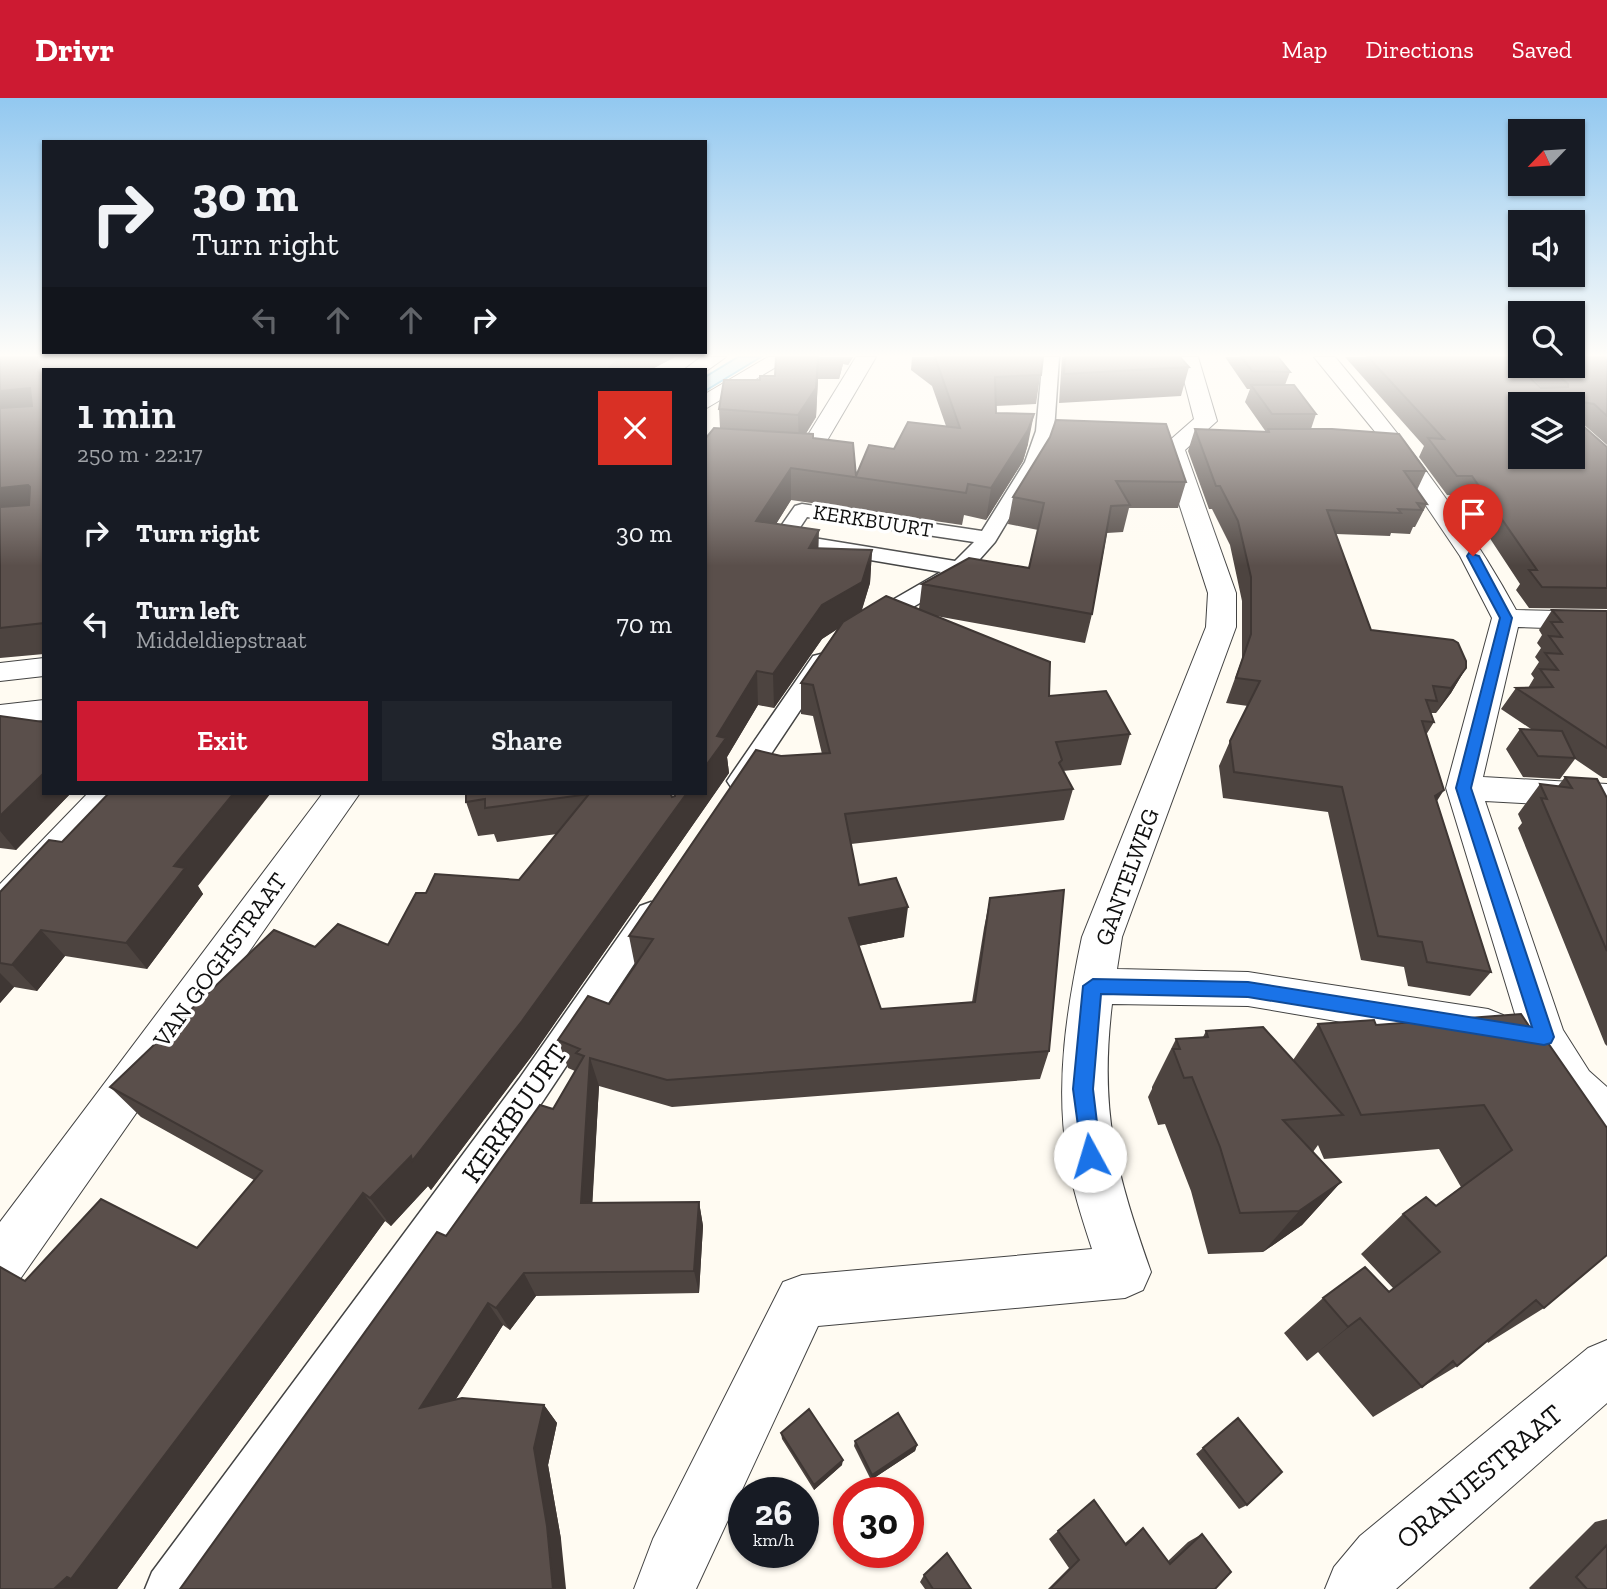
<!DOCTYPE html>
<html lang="en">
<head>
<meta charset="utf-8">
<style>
  :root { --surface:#171b24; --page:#20242c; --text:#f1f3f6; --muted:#9ea1a6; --accent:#cd1a32 }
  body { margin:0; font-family:"Zilla Slab",serif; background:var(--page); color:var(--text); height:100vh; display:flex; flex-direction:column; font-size:26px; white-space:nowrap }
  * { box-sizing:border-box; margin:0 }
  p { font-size:23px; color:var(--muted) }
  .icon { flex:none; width:38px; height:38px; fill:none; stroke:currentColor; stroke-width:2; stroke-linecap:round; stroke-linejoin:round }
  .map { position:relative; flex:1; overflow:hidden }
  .drawer { position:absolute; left:42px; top:270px; width:665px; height:427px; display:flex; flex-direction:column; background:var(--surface); border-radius:0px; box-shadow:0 2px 5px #0004 }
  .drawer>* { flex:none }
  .banner { position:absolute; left:42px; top:42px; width:665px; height:214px; border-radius:0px; box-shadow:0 2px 5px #0004; background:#171b24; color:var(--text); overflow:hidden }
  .needle { width:46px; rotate:245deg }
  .controls { position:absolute; left:1508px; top:21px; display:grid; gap:14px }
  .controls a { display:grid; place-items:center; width:77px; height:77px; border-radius:0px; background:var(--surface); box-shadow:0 2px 5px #0004; font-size:35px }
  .speed { position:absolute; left:728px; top:1379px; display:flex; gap:14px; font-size:35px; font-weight:700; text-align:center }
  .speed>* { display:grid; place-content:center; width:91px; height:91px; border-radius:50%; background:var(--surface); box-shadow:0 2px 5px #0004; line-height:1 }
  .speed small { font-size:18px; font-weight:400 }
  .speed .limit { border:10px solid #d22; background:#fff; color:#111 }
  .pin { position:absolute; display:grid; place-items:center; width:60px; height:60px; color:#fff; margin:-72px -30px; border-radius:50% 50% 50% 0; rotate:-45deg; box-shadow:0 0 7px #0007 }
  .pin .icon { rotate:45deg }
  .me { position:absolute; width:77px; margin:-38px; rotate:354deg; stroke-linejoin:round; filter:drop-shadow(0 0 5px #0008) }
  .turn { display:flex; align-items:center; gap:24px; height:147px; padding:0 35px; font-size:32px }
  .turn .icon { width:91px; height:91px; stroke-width:2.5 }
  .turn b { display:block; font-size:49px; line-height:60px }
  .lanes { display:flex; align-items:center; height:66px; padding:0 35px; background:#0003; justify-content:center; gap:35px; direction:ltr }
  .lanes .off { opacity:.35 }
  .round { display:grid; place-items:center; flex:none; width:74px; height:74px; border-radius:0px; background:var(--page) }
  .overview { display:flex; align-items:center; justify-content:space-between; height:119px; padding:0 35px }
  h1 { font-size:42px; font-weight:600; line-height:52px }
  .cta { display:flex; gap:14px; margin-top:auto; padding:14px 35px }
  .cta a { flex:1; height:80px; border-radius:0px; background:var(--accent); color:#fff; font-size:28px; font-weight:600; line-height:80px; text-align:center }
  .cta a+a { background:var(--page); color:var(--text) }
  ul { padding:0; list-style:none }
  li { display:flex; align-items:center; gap:21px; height:91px; padding:0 35px }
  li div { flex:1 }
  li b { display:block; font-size:26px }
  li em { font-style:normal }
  header { display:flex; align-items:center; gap:42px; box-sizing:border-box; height:98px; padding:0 35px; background:var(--accent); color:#fff }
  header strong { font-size:33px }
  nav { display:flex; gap:38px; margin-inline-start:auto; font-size:24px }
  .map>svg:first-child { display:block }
  .water { fill:#b2e6fb; stroke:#32a5d9; stroke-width:2 }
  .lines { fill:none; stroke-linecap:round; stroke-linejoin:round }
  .pedestrian-casing { stroke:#434343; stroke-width:3 }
  .minor-casing { stroke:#434343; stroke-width:2 }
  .pedestrian { fill:#fff; fill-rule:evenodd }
  .minor { fill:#fff; fill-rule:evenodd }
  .wall { fill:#4d4440 }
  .shaded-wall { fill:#3f3734 }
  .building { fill:#5a4f4b; stroke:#3f3734; stroke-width:2; fill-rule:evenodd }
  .route { fill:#1a73e8; stroke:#114b97; stroke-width:2 }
  .labels { text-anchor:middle; stroke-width:7; stroke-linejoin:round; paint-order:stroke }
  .far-street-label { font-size:21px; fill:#101010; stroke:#fff }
  .street-label { font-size:24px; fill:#101010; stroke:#fff }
  .near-street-label { font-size:28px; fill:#101010; stroke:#fff }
</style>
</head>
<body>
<header>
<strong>Drivr</strong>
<nav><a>Map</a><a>Directions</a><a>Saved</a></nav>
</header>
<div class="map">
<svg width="1607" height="1491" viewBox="0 0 1607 1491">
  <rect width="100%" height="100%" fill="#fffbf2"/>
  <!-- water -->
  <path class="water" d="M738,259h23l-56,34v-14z"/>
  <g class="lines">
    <!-- pedestrian casing -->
    <g class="pedestrian-casing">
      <path id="pedestrian" d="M1043,259h16l-5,74 -11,31 -48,80 -23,26 -30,22 -63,37h-16l-3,-5 3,-5 78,-45 -159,-27 -10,-6 23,-33 7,-2 180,27 43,-69 11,-31zM807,419l167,25 -19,19 -160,-26z
        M821,556l8,2 4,5 -84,126 -9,3 -9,-3 -4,-6 4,-6 82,-119z
        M651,804l11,4 4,8 -4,8 -119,179 -345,488h-53l7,-17 367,-493 121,-173z"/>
    </g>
    <!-- minor casing -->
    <g class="minor-casing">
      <path id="minor" d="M701,259h25l-21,15 -20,-3z
        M768,259h25l-88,52v-15z
        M856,259h20l-61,104 -8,2 -102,-8v-14l95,7z
        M1178,259h20l19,64 -32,29 51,143v34l-114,310 -5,32 131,3 240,37 15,6 7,13 -7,13 -15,6 -240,-41 -136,-2c-13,108 4,168 39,268l-8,18 -18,8 -307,28 -122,263h-62l19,-50 130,-257 19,-7 290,-26c-10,-31 -20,-61 -25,-93 -12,-74 0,-148 15,-219l124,-310 2,-34 -47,-145 33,-29z
        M1314,259h21c67,80 131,161 181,253l91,2v18l-89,-3 -35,150 124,7v24l-122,-7 78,229 26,41 18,16v51l-16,-6 -34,-33 -35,-62 -76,-249 46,-170 -32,-62 -79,-117z
        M44,560v18l-44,5v-18z
        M44,602v20l-44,5v-20z
        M88,695h38l-112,127 -14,4v-40z
        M323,695h37l-342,489 -18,8v-68z
        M1607,1242v63l-211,186h-71l9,-22 26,-31 228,-188z"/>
    </g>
    <!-- pedestrian -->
    <use href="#pedestrian" class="pedestrian"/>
    <!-- minor -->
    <use href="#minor" class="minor"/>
  </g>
  <!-- wall -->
  <path class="wall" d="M0,259h675l-23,12h-608v285l-44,4z
    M776,259h77l-5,8 -5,-1 -4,15h-21l-2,38 -10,16 7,5 43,38 38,-27 52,-23 -14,-40 -21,-16 1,-13h131l-7,47 -41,2 1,7 32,31 -5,17 -37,59 -22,-5 -2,10 -171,-25 -15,24 42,24 54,2 -2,33 -8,27 57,-1 3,-25 107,-16 9,-38 -30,-6 5,-27 37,-60 136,45 -8,26h-49l-6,24 -16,1 -15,81 -7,29 -149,-27 113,80 81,38 -9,31 -58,6 10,18 -9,31 -213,24 8,41 45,52 -46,9 23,63 91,-7 12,-74 6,-30 59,153 -9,28 -368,28 -73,-21 -7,117 107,-1 4,24 -4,67 -163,3 -26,34 -7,-5 -48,75 89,5 13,18 -9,42 13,74 -381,50 266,-353 107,-127 22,-38 -7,-3 -10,-28 51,-36 26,-38 -6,-30 152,-180 41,-2 -9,-38 -12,-2v-31l37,-55 -16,11 -48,69 -16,-3 -31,52 2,16 -195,280 -103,137 -3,-4 -37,40 -6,-5 -268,368h-117l25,-308 172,-33 57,-68 -113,-63 -31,-30 205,-140 73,-2 38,-52 93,-13 38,-46 -60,8 -3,-8 -16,2 -12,-34v-9h204l2,4 2,-1v-3h31l15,-365 -1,-19 41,-29 15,-4z
    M1062,259h118l9,10 -8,29 -122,7z
    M1225,259h53l12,15 -5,13 31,29 -5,15 115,42 -9,19 10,14 -12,23h-2l-3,7 -19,-1 -1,3 -54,-2 35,96 95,38 -15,25 -15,20h-5l3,9 -8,13 11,67 54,170 -21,24 -62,-10 -4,-19 -43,-7 -33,-148 -105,-14 -4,-32 11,-25 18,-35 -22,-3 16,-44v-58l-12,-56 -18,-36h-3l-21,-58 7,-22 71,3 -21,-30 5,-13h-3z
    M1345,259h163l33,31h1l-33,-31h12v9h52l34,-9v88l-25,-22v2l25,22v162l-78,-1 -13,-18 4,-6 -58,-88 -15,-1 -28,-38 5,-11z
    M1552,512l55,1v167h-4l-28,-19 -15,20 -37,-2 -17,-28 14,-20h11l-30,-20 15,-21h12l6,-10 -3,-4 8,-12 -4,-5 6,-9 -4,-5 5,-8 -3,-5z
    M0,618l44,77h27l-55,57 -16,-2z
    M1565,679l42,21v248l-2,-2 -87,-216 4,-5 -4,-9 22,-30 18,2z
    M198,788l5,8 -56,75 -82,-13 -28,35 -23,-4 -14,16v-111z
    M1521,916l23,294 -56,35 -1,-2 -30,25 -84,51 -55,-65 -11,9 -23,-28 39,-35 66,-6 5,-3 -33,-35 42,-40 33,-8 25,-19 -22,-38 -115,10 -6,-14 -5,7 28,30 -39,43 -39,27 -55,2 -17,-63 -26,-67 -7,1 -10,-28 4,-8v-2l24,-48 27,-2 3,-6 87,29 25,-36 58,1z
    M1238,1320l9,87 -8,4 -43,-55z
    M781,1335l61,32 -28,25 -32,-51z
    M855,1343l62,4 -2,6 -44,29 -17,-34z
    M1094,1402l31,43 18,-15 25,33 20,-19 14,-8 13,55h-167l21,-21 -20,-29z
    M1607,1421v70h-77l-1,-1 66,-66z
    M924,1477l47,14h-46l-5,-7z"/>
  <!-- shaded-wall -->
  <path class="shaded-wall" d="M625,259h50l-23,12h-44l8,-7z
    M819,259l-3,60 -17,28 -1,-30z
    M840,259h4l-1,7 -4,15z
    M848,259h5l-5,8z
    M30,290l14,25 -44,5v-27z
    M1034,316l-6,30 -5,17 -37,59 5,-32z
    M791,370v32l-33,53 -2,-32z
    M28,387l16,26 -44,6v-29z
    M819,432l-1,33 -9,-15z
    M872,452l-2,33 -10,32 -38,24 -48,69 -1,-34 49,-69z
    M1466,570l-15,25 -15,20 15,-25z
    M757,573l1,34 -31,52 2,16 -195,280 -103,137 -3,-4 -37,40 -21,-28 317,-405h18v-26l12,-31z
    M44,675v20h27l-55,57 -16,-19v-15z
    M1444,692l-16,25 7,-19z
    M234,695h37l-73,93 5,8 -56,75 -21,-26 48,-77z
    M908,809l-4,30 -57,11 2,-30z
    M41,832l24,26 -28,35 -25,-26z
    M0,875l14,14 -14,16z
    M590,960l9,28 -8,142 -10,-25z
    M1341,1084l-39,43 -39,27 36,-41z
    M363,1095l22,28 -268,368h-63z
    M699,1104l4,24 -4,67 -5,-22z
    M524,1175l12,23 -26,34 -14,-22z
    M488,1205l15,22 -64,101 -19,-18z
    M1360,1220l-42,34 -11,9 41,-34z
    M544,1307l13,18 -9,42 13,74 5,50h-13l-19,-141z
    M917,1347l-2,6 -44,29 1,-5z
    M843,1362l-1,5 -28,25v-5z"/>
  <!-- building -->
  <path class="building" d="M0,259h625l-9,5 -8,7h-564v254l-44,5v-121l29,-2 1,-18 -2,-2 -28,3v-80l32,-2 -2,-18 -30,3z
    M776,259h42l-2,31 -18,27 -79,-6 5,-29h36v-4h15z
    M935,259h108l-2,18 -46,2 1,36 38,1 -6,16 -37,58 -23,-4 -2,9 -175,-25 -35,53 63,9 -10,18 63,2 -10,32 -40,23 -49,69 -16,-3 -40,65 9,2 -21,29v-328l9,-11 99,6v4l40,5 3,33 13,-31 25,4 14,-27 52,6z
    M1065,259h115l9,10 -125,7z
    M1242,259h36l12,15 -38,-1z
    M1368,259h140l33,31 27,-1v-3l-21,-18h26v-9h34v59l-13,-12 -12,-2v23l25,22v141l-65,-1 -13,-17h8l-65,-94h-15l-29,-38 16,1zM1521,306h52v53h-52z
    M1251,287h43l22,29h-44z
    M1056,322l110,4 20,58 -70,-1 14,24 -19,1 -19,108 -170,-30 47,-26 60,10 15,-65 -31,-6 37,-60z
    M1195,331l74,3 -1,-3h64l67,5 27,37h-22l23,33 -10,-1 5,7 -24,-1 3,4 -74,-3 44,120 82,10 5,3 8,18v7l-15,20 -18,-2 4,15 -11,-1 8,22 -12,-1 22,69 -9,6 56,176 -64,-10 -5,-20 -44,-6 -36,-149 -108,-15 -4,-31 30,-60 -24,-3 15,-44v-57l-13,-56 -18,-35h-4z
    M886,498l164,66 -1,34 57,-5 24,43 -74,8 6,18 -3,3 14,26 -228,25 14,71 37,-7 12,29 -59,11 32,91 94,-7 15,-104 74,-8 -15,161 -382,29 -77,-22 -9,145 118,-1 -5,69 -170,2 -28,35 -8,-5 -68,105 42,-10 82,7 -10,43 13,78 6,63h-373l257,-357 9,4 94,-131 13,4 31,-53 -8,-3 4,-4 -22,-9 30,-44 21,8 44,-65 -24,-3 127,-186 25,6 49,-3 -17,-68 -12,-2 42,-61z
    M1552,512l55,1v137l-91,-60 37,-1 -13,-18 18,1 -13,-17 17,1 -13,-18 13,1 -11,-15h11z
    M0,618l44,6v51l-44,43z
    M1520,631l42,2 13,27 -37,-2z
    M1565,679l32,2 10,19v153l-66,-153 6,1 -7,-15 32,4z
    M109,695h125l-60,73 11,2 -59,75 -85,-13 -29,35 -12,-2v-71l49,-52 13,2z
    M466,695h204l2,4 3,-1v-3h12l-165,228 -110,140 -1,-5 -41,42 -7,-5 -292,386 -4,-2 -13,12h-54v-322l25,14 76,-82 96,49 65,-77 -152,-84 164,-157 41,17 23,-23 50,21 28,-52h10l9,-19 84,6 70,-86 -104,14v-9l-19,3z
    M1521,916l20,30 7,-1 59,85v127l-63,53 -8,-8 -79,66 -4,-5 -31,26 -62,-69 -12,9 -25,-29 42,-31 24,25 51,-40 -37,-38 23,-17 10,9 76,-56 -28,-45 -123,10 -43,-91 56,-4 2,5z
    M1263,929l80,88 -60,5 58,62 -42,29 -59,2 -20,-66 -28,-70 -8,1 -11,-29h7l-4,-10 32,-2 -2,-6z
    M809,1311l34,51 -29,25 -33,-52z
    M898,1315l19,32 -45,30 -17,-34z
    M1238,1320l44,54 -35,33 -44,-57z
    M1094,1402l32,45 17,-17 27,36 32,-30 29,38 -16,17h-165l29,-29 -21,-29z
    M1607,1447v44h-20l-11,-12z
    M947,1455l24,36h-38l-9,-14z"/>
  <!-- sky -->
  <linearGradient id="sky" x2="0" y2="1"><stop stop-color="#92c8f0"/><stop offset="0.55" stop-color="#fffdf9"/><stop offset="1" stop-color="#fffdf9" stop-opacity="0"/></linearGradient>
  <rect width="1607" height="468" fill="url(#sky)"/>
  <!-- route -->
  <path class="route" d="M1469,455l10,3 33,62 -41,170 83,249 -3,6 -7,2 -296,-48 -147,-3 -8,95 8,67 -3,7 -8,3 -7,-3 -10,-74 10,-103 10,-7 155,3 284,45 -76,-239 44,-170 -33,-62z"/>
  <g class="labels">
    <!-- far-street labels -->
    <g class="far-street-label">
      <text transform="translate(873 423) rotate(9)" y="7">KERKBUURT</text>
    </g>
    <!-- street labels -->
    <g class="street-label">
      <text transform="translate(1127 779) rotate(-70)" y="8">GANTELWEG</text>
      <text transform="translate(220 862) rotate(-54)" y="8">VAN GOGHSTRAAT</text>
    </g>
    <!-- near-street labels -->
    <g class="near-street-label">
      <text transform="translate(514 1015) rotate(-55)" y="10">KERKBUURT</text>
      <text transform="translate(1479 1378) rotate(-40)" y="10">ORANJESTRAAT</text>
    </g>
  </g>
</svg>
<div class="controls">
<a><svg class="needle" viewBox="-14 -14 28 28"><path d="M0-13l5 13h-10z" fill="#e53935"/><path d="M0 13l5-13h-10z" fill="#9ea1a6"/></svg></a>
<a><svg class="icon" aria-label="sound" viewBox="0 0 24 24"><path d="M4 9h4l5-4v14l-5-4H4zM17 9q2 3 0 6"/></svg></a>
<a><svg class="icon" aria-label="search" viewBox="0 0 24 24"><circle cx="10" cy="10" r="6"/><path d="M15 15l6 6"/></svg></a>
<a><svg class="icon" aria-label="layers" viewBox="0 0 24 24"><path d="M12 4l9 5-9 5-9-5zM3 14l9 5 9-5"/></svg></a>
</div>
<div class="speed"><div>26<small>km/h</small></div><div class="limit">30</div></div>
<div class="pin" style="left:1473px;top:458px;background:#d93025"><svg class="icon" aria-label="arrive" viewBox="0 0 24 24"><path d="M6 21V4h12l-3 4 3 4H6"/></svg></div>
<svg class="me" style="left:1090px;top:1058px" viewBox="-20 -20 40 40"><circle r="19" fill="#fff"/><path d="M0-13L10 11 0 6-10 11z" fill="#1a73e8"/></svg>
<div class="banner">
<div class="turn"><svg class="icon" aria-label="right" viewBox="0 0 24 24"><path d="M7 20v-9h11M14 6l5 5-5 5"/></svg><div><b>30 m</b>Turn right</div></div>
<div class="lanes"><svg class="icon off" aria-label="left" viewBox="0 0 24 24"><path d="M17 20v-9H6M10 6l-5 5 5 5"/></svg><svg class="icon off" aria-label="ahead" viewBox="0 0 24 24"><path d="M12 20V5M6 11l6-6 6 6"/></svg><svg class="icon off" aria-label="ahead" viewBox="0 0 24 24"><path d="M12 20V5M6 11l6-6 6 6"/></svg><svg class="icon" aria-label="right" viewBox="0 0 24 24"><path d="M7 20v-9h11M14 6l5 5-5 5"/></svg></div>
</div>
<section class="drawer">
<div class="overview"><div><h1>1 min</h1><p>250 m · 22:17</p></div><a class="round" style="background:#d93025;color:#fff"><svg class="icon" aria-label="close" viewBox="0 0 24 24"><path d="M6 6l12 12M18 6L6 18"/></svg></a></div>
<ul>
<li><svg class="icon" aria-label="right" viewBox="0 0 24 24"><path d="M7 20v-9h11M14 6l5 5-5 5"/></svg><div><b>Turn right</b></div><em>30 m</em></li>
<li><svg class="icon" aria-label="left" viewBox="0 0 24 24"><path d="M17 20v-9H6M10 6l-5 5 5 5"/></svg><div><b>Turn left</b><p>Middeldiepstraat</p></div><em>70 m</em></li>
</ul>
<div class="cta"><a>Exit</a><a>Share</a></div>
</section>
</div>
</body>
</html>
